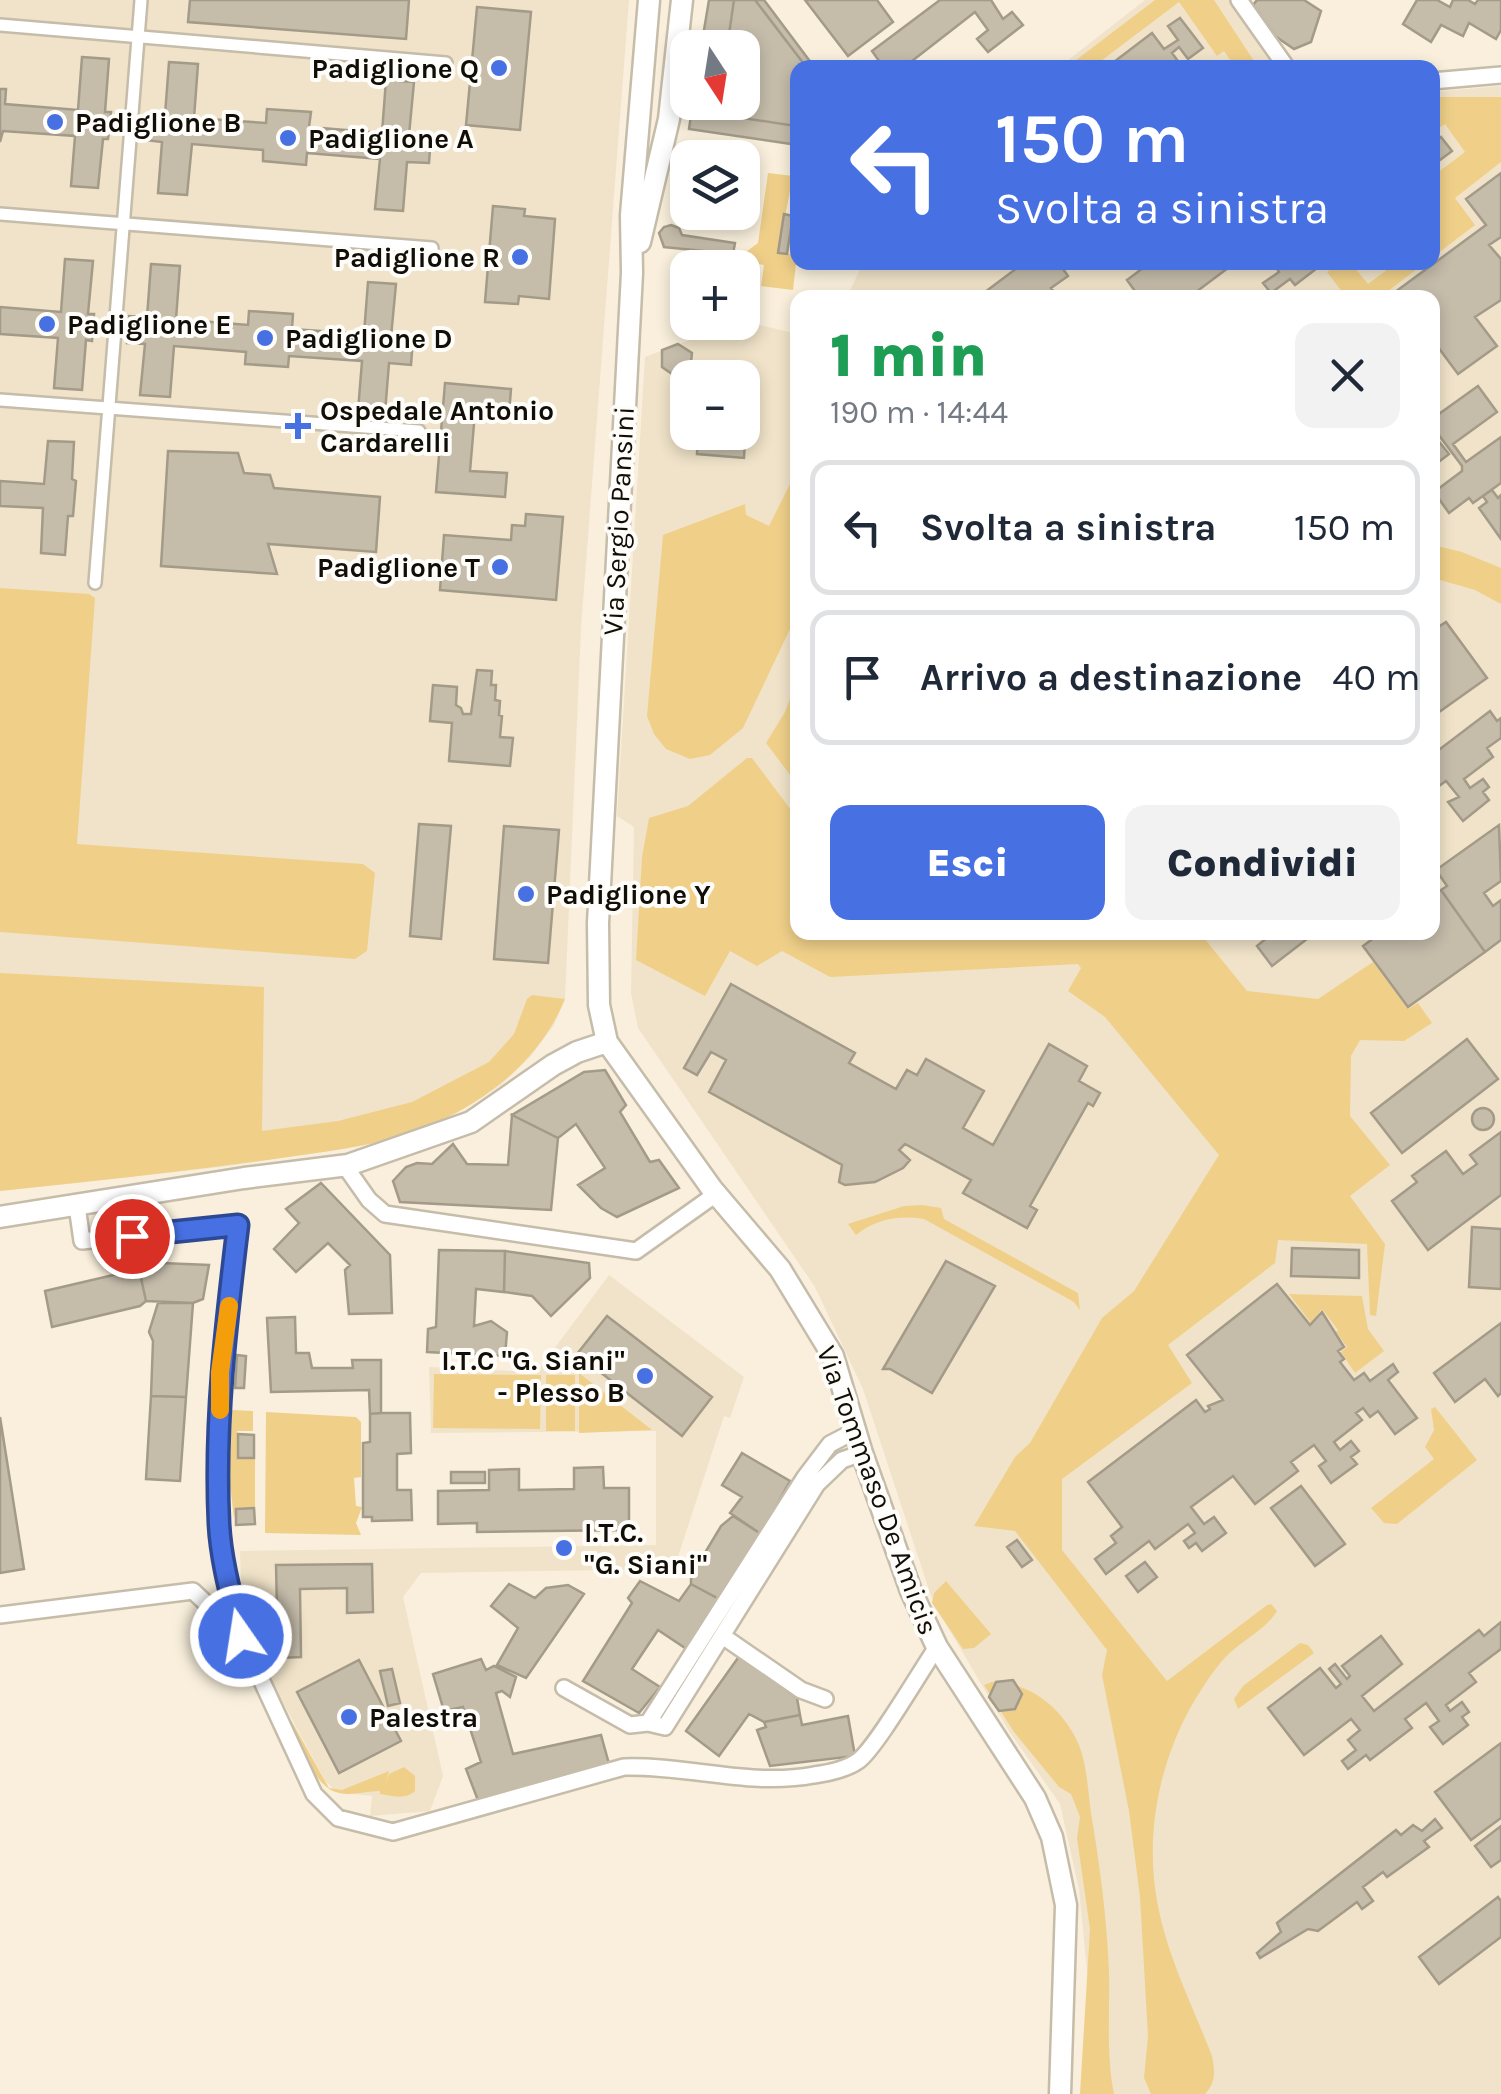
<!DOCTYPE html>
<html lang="it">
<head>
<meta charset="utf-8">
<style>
  :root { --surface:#fff; --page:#f2f2f3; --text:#1f2937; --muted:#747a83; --line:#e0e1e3; --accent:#4770e3 }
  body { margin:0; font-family:Karla,sans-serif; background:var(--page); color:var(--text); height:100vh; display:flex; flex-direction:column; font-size:38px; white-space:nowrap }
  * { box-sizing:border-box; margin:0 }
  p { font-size:32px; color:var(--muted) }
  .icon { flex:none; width:55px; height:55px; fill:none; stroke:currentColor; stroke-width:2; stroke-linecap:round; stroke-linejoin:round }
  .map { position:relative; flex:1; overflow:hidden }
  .sheet { position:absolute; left:790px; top:290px; width:650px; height:650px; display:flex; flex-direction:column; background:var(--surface); border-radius:20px; box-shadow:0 5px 15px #0003 }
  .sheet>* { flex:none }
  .guide { position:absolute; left:790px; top:60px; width:650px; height:210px; border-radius:20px; box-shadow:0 5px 15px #0003; background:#4770e3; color:#fff; overflow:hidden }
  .needle { width:65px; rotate:168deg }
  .fabs { position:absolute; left:670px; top:30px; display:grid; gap:20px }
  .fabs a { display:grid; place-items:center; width:90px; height:90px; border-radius:20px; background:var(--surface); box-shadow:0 5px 15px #0003; font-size:50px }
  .pin { position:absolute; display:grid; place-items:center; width:85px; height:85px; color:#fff; margin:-42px; border:5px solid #fff; border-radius:50%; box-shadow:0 2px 10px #0007 }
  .me { position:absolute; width:110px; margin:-55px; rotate:347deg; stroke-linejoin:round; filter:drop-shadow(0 0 8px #0008) }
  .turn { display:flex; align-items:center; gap:35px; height:210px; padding:0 40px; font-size:45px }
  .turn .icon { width:130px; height:130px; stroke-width:2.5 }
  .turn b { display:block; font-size:70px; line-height:85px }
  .round { display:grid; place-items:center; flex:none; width:105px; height:105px; border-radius:20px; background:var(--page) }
  .summary { display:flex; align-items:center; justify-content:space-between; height:170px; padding:0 40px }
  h1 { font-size:60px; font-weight:800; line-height:75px; color:#1e9e55 }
  .button { display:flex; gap:20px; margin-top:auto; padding:20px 40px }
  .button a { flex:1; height:115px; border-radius:20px; background:var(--accent); color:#fff; font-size:40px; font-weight:800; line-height:115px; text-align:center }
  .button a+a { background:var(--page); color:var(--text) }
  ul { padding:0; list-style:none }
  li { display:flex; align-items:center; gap:30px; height:135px; margin:0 20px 15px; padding:0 20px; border:5px solid var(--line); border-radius:20px }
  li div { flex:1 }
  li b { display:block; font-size:38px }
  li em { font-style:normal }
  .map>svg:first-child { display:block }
  .built { fill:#f0e3c9; fill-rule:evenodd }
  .green { fill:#f0d089 }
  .building { fill:#c5bcaa; stroke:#a39b88; stroke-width:2.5 }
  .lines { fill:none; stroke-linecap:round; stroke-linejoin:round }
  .pedestrian-casing { stroke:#c5bca9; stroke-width:16 }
  .minor-casing { stroke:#c5bca9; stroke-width:20 }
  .secondary-casing { stroke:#c5bca9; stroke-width:25 }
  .pedestrian { stroke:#fff; stroke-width:11 }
  .minor { stroke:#fff; stroke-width:15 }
  .secondary { stroke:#fff; stroke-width:20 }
  .route-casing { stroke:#2e4994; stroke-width:25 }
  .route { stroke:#4770e3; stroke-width:18 }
  .slow { stroke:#f59e0b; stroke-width:18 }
  .poi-dot { fill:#4770e3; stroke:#fffdf9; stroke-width:4 }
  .labels { text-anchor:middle; stroke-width:8; stroke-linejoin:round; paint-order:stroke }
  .poi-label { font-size:28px; font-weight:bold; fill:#110e07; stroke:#fffdf9; text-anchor:start }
  .street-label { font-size:28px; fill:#110e07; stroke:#fffdf9 }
</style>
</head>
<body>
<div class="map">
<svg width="1501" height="2094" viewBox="0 0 1501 2094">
  <rect width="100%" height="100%" fill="#f9efdc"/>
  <!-- built -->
  <path class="built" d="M0,0h629l-48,628 -16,371 -11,26 -23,31 -30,29 -64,38 -30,10 -70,17 -117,17 -220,24z
    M1145,0h84l50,67 -221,1z
    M1501,86v2008h-402l-20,-205 -19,-85 -51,-73 -76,-129 -70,-213 -48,-102 -177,-259 -7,-35 3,-166 -17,-11 28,-459 50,-19 9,-15 39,-2 54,13 1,598h634v-634l-585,-1 16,-34 569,-1 1,-170zM688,378h54v54h-54z
    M609,1275l135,102 -14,41 -6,-2 -50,153 -253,4 -18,24 40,179 -13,35 -60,5 2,-20 -35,-4 -11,-10 -79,-146 -5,-22 -2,-63 416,-6v-114l-225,2 -2,-66 108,5z"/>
  <!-- green -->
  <path class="green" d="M1155,0h59l44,67h-23l-11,-16 -7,5 -38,-54 -86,65h-26z
    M1433,97h68v65l-46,36 20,27 -42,32v-81l32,-24 -20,-28 -12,8z
    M768,173l25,3 -15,76 19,3 -4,35 -32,-4 3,-21 -22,-4 1,-7 15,-11z
    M1341,263h10l17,21 28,-21h29l-45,34h-34l-19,-25z
    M797,470v144l-54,114 -33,27 -20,4 -24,-10 -12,-15 -7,-18 16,-181 82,-31 1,11 23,11z
    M1433,545l29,7 39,16v36l-26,-14 -42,-12z
    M0,588l89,6 6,4 -18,246 286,20 12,9 -8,78 -12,8 -355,-27z
    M797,681v74l-4,4 4,9v16l-31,-41 19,-31z
    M747,758h5l45,60 1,114 402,1 47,58 71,8 55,-37 35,47 10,-6 14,20 -28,18 -44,-1 -9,16 -1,60 40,49 -40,31 35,48 -9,72 -6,-1 -3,-71 -89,-4 -3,23 -107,82 24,38 -130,96v71l105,131 100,-76 4,-1 6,7c-9,16 -31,28 -45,40 -11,9 -21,24 -29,36 -42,63 -60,144 -45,219 10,52 35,101 54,150 3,16 4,26 -7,38h-54l-7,-16 4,-42 -8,-139 -11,-86 -27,-136 5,-25 -92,-119 -41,-5 41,-69 15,-14 72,-125 32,-27 85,-136 -114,-138 -37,-26 13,-23 -3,-4 -248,13 -48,-26 -25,15 -27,-15 -25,45 -69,-36 6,-103 7,-39 39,-12z
    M0,973l264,14 -2,144 76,-10 74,-19 77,-40 25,-28 13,-35 5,-4 33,4c-24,58 -72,98 -129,124 -44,21 -100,27 -148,34 -96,14 -192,24 -288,34z
    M922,1205l19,3 3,11 134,74 2,17 -6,-8 -150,-83c-25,-4 -48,0 -68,16l-8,-11 56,-18z
    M1289,1294l73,2 6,33 16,22 -29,22 -14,-21 6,-5 -11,-15 2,-2 -16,-21 -11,14z
    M579,1373l73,57 -73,3z
    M434,1374l107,1 -1,54 -107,-1z
    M546,1375h29v56h-29z
    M1435,1407l42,53 -80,64 -13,-1 -13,-15 63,-49 -9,-12 9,-17 -3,-21z
    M232,1410l21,1v20h-16l1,27 17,1v48l-19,1 -2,11 -6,-53z
    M266,1412l90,5 5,5v55l-7,1 2,28 6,1 -6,16 5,12 -96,-2z
    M946,1581l45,53 -17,14 -11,1 -31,-46 2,-10z
    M1300,1643l8,2 6,8 -76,56 -4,-10 9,-13z
    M992,1682c39,0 72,28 87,63 8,21 9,46 12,68 9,53 16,106 18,159 1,41 -3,82 5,122h-34l10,-165 -13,-91 3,-21 -9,-23 -12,-7 -45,-55 -30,-47z
    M291,1720l38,68 13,2 47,-19 -3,12 3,-9 15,-7 11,9v15c-10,9 -23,5 -35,3v-3c-14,0 -28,5 -41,2 -27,-6 -38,-50 -48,-73z"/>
  <!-- building -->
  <path class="building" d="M190,0h219l-3,39 -218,-17z
    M709,0h46l52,68h-9v77l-109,-16 4,-27h49v-54h-41z
    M734,0h30l51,68h-17v53l-3,5 -77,-12 1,-12h23v-54h-15z
    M805,0h72l16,22 -45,34z
    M940,0h51l12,19 9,-7 11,13 -35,27 -11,-13 11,-9 -13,-18 -72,56h-19l-12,-17z
    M1257,0h47l17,11 -10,31 -17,7 -19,-13 -22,-31z
    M1417,0h20l13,7 3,-7h15l7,4 3,-4h23v30l-5,9 -27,-16 -6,13 -22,-11 -10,17 -28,-18z
    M477,7l54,5 -11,118 -54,-5z
    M1180,18l23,30 -15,11 -9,-12 -7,6 11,15h-77l46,-35 12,16 14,-9 -10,-14z
    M82,57l27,2 -4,53h6l-3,27h-5l-5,49 -27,-2 4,-50 -72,-5 -3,11v-53h6l-1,15 73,6z
    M169,62l29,2 -4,54 72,5 1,-14 44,3 -2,15 73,6 4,-53 28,2 -5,53 22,1 -2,27 -22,-1 -4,49 -28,-2 5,-50 -73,-6 -1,12 -43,-4v-11l-71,-6 -5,51 -29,-2 4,-51 -17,-2 2,-26 18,1z
    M1441,137l11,14 -20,15v-23z
    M1501,173v64l-12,8 12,14v41l-26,17 22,29 -39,28 -26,-35v-41h-45l99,-73 -20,-26z
    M493,206l32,3 -1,7 31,3 -6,80 -30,-3 -1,8 -33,-2z
    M784,214l9,2 -6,38 -9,-1z
    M671,225l8,3 3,7 53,8 -2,11 -69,-7 -5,-14 5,-6z
    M65,259l28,2 -5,53h6l-2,27 -6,-1 -4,50 -28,-2 4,-50 -58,-4v-27l61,5z
    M1025,262h33l10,14 -17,12 7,10h-81z
    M1151,262h85l-48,36h-48l-13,-18z
    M1325,262l-30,23 -5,-6 -19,14 -8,-10 16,-11 -6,-10z
    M151,264l29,2 -4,53 72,6 1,-14 44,3 -1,15 72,5 4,-52 28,2 -5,53 22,1 -2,27 -22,-2 -4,50 -27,-2 4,-50 -73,-5 -1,11 -43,-3 1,-12 -72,-6 -4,51 -30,-2 5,-51 -18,-1 2,-27 18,1z
    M678,344l14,9 -2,18 -15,5 -13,-9v-17z
    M445,383l66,6 -2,25 -34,-2 -5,59 37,2 -2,24 -69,-5z
    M1478,386l19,26 -44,32 13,18 35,-25v46l-28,20 -4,-5 -20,15 -15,-21 28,-21v-5l-30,-40v-7z
    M1432,433l17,21 -17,13z
    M698,435l47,4 -1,19 -47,-4z
    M48,441l26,1 -2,37 4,2 -3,35h-5l-3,39 -24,-2 2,-45 -43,-2v-25l44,3z
    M168,451l70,2 6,20 26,2 4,13 106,9 -4,55 -108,-8 9,30 -116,-8z
    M1492,490l6,8 3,-3v44l-22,-31 8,-6 -4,-6z
    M526,514l37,3 -7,83 -116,-10 4,-55 67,5 1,-15 13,1z
    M1432,620l6,7 8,-5 41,56 -55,39z
    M477,670l15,1 -1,14h5l-1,15 5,1 -1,14 3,1 -2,21 13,1 -3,28 -61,-5 3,-38 -22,-2 3,-36 24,2 -1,18 5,3 2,6h8z
    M1490,711l7,10 4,-3v20l-14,10 6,9 -29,22 6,9 13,-9 6,8 -6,5 6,8 -26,21 -15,-19 11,-5 -13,-16 -14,10v-36z
    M419,824l32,2 -10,113 -31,-3z
    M1499,825l2,56 -17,12 9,13 8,-6v40l-16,12 -44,-62 6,-4 -11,-16z
    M504,826l55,4 -11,133 -54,-4z
    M1441,890l44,62 -77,55 -45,-61 19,-14h50v-36z
    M1274,932h42l-44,34 -15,-20z
    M731,984l124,69 -6,10 47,26 11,-19 10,5 9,-16 58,32 -21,37 30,17 56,-101 38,22 -8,15 21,12 -7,13 -5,-3 -58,103 7,4 -10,18 -64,-35 8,-13 -66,-36 -6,6 11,10 -7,8 -28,14 -30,3 -6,-3 3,-17 -133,-73 17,-32 -15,-8 -14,23 -13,-7z
    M1467,1039l31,40 -96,74 -31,-40z
    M605,1070l21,35 -6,7 30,50 9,-2 20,28 -62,29 -16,-9 -23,-23 27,-17 -29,-44 -18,14 -46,-23 72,-43z
    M1472 1119a11 11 0 1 1 22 0a11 11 0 1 1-22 0Z
    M512,1115l46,23 -7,72 -151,-8 -7,-21 13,-14 11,-4 15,1 21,-20 14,20 41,1z
    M1501,1132v63l-73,55 -36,-49 25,-19 -5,-6 34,-25 17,23 14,-10 -7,-9z
    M321,1183l69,72 2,58 -43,1 -4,-44 5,-5 -22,-22 -32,29 -22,-23 25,-26 -13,-14z
    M1472,1227l29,2v60l-32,-2z
    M1292,1248l67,2v28l-68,-2z
    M439,1250l66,1 -1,41 -28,-3 -2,37 17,-5 16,11 -2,24 -78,-4 1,-23 8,-2z
    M505,1251l84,12 1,15 -39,38 -19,-20 -28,-4z
    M946,1261l49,25 -63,107 -42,-24h-7z
    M161,1263l48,2 -6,34 -10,4 -47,-2 -7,-32z
    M139,1269l7,32 -6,5 -88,21 -7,-36z
    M1277,1284l33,41 12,-13 22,35 -6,4 6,8 -4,3 14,18 10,-7 6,8 23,-17 5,8 -10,8 29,38 -22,16 -17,-23 -8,6 -7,-9 -7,5 6,7 -28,22 6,8 11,-9 8,10 -8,6 6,7 -26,19 -12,-17 7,-5 -12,-16 -23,17 7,9 -43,33 -22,-28 -42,31 13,17 10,-7 12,16 -24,18 -6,-8 -7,5 -5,-7 11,-8 -7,-9 -33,25 -6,-8 -43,33 -11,-15 21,-16 -5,-7 11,-9 -34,-45 108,-82 9,12 5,-3 -2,-3 15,-6 -36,-45z
    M158,1303h35l-7,94 -35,-1 2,-55 -4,-9z
    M607,1316l105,81 -30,39 -105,-82z
    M295,1317l1,36h13l3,15h41l-1,-8h29v53l-11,1 -1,-24 -98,2 -4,-74z
    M1501,1323v70l-3,3 -13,-17 -30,23 -21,-29z
    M237,1355l9,1 -2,32h-9z
    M151,1396l35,1 -6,84 -34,-2z
    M381,1413h29l1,40 -14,1v36h14l1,30 -40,1v-4h-9v-74l7,-1v-28z
    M0,1417l24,152 -24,4z
    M238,1434l16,1v23h-16z
    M742,1453l48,28 -29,53 -31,-21 12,-16 -20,-12z
    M603,1467l1,21h25v42l-152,2v-9l-39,1v-33l51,-1v-20l30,-1v21l55,-1v-21z
    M451,1472h34v11h-34z
    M1301,1486l44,58 -30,22 -44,-58z
    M254,1508l1,16 -19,1v-16z
    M733,1516l28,18 -42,65 -28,-15v-8l30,-50z
    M1017,1540l15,20 -10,7 -15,-20z
    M1145,1562l12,15 -19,15 -12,-16z
    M372,1564l1,48 -26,1v-25l-47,1 1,68 -23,1 -2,-93z
    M640,1581l39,20 12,-17 28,15 -31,51 -30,-20 -26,39 28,18 -21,26 -56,-32 49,-78 -4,-5z
    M509,1584l26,14 11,-10 22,-3 16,9 -58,84 -29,-13 21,-37 -27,-22z
    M1501,1622v27l-32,24 7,9 -30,23 4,6 12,-9 7,10 -7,5 6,8 -25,19 -13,-17 9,-6 -13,-18 -21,16 7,9 -42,32 -4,-5 -18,14 -6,-8 14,-11 -8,-10 12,-10 -9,-11 -47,36 -36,-47 52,-40 16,20 5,-4 -12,-15 6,-5 12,15 3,-3 -8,-10 39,-30 21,28 -40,32 12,15 105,-81 5,6z
    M740,1655l57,43 3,17 -36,7 -15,-8 -30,42 -33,-25z
    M481,1659l5,11 8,-4 22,11 -6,20 -8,-6 -6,2 17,61 88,-19 8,29 -130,39 -13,-34 15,-7 -18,-55 -19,4 -11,-37z
    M359,1660l42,81 -62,32 -42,-81z
    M392,1669l8,34 -12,3 -8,-35z
    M1013,1680l9,14 -7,15 -16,2 -10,-14 7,-15z
    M800,1715l2,10 46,-9 7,40 -85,10 -13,-36 9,-3 -2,-5z
    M1501,1743v75l-30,22 -36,-48z
    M1435,1819l7,9 -18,13 5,6 -42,30 -4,-5 -20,15 10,14 -11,8 -5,-7 -39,29 -10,-2 -48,29 -3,-5 24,-21 -4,-9 119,-93 5,5 12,-10 9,6z
    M1501,1826v34l-10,7 -16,-21z
    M1498,1897l3,4v36l-62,47 -20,-27z"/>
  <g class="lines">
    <!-- pedestrian casing -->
    <g class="pedestrian-casing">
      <path id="pedestrian" d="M0,25l446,38
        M0,214l432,34
        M0,400l419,31
        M95,583l46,-583"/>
    </g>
    <!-- minor casing -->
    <g class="minor-casing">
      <path id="minor" d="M1239,0l48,68
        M1432,81l69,-6
        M345,1166l24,34 16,14 251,37 80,-57
        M77,1206l5,35 156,-16 -17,147 -2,152 4,34 18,78 73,158 24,24 55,14 231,-65c64,-2 126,20 190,8 14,-2 33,-6 44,-14 18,-13 63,-91 79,-114
        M855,1431l-25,13 -25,33 -157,246 17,4 152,-243 25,-24 20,-7
        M0,1615l193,-24 48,45
        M724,1637l77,53 24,9
        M564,1688l66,37 18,-2"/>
    </g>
    <!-- secondary casing -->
    <g class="secondary-casing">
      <path id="secondary" d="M649,0l-18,215 1,58 -34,650 1,82 8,37 105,147 68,80 53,87 29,97 49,138 26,56 98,151 17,39 14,68 -6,189
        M640,242l29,-123 13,-119
        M0,1217l244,-39 104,-13 123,-43 82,-57 24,-13 30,-10"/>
    </g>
    <!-- pedestrian -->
    <use href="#pedestrian" class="pedestrian"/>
    <!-- minor -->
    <use href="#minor" class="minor"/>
    <!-- secondary -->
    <use href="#secondary" class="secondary"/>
  </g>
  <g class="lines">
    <!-- route casing -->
    <g class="route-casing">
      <path id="route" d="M132,1236l106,-11c-12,99 -24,198 -19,299 2,38 13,75 22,112"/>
    </g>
    <!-- route -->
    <use href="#route" class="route"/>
    <!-- slow -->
    <path class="slow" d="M220,1410v-38l9,-66"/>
  </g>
  <!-- markers -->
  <g class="poi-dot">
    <circle cx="499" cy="68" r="10"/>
    <circle cx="55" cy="122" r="10"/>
    <circle cx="288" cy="138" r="10"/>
    <circle cx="520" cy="257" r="10"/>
    <circle cx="47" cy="324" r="10"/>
    <circle cx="265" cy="338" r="10"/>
    <path d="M293 411h10v10h10v10h-10v10h-10v-10h-10v-10h10z"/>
    <circle cx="500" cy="567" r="10"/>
    <circle cx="526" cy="894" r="10"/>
    <circle cx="645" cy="1376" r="10"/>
    <circle cx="564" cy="1548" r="10"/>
    <circle cx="349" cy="1717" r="10"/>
  </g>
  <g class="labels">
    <!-- poi labels -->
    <g class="poi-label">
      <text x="479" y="78" text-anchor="end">Padiglione Q</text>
      <text x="75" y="132">Padiglione B</text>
      <text x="308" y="148">Padiglione A</text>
      <text x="500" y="267" text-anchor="end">Padiglione R</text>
      <text x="67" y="334">Padiglione E</text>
      <text x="285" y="348">Padiglione D</text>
      <text x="320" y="420">Ospedale Antonio<tspan x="320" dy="32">Cardarelli</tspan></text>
      <text x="480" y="577" text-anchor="end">Padiglione T</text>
      <text x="546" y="904">Padiglione Y</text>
      <text x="625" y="1370" text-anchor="end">I.T.C "G. Siani"<tspan x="625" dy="32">- Plesso B</tspan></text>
      <text x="584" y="1542">I.T.C.<tspan x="584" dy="32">"G. Siani"</tspan></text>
      <text x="369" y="1727">Palestra</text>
    </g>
    <!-- street labels -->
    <g class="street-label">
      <text transform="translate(618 521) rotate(-87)" y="10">Via Sergio Pansini</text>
      <text transform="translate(878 1490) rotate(70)" y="10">Via Tommaso De Amicis</text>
    </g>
  </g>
</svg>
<div class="fabs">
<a><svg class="needle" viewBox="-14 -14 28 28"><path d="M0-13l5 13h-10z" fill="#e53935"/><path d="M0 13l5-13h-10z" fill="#747a83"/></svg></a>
<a><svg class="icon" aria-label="layers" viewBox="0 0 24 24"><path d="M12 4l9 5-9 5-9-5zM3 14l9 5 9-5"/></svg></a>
<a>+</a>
<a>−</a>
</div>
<div class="pin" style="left:132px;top:1236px;background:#d93025"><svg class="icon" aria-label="arrive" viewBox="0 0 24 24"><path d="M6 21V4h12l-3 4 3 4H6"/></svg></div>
<svg class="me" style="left:241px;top:1636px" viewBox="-20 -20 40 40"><circle r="17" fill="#4770e3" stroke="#fff" stroke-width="3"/><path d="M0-11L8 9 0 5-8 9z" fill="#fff"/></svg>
<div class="guide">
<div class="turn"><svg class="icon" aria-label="left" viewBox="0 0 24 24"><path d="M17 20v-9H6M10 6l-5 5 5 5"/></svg><div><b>150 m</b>Svolta a sinistra</div></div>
</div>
<section class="sheet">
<div class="summary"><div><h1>1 min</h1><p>190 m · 14:44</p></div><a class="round"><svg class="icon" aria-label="close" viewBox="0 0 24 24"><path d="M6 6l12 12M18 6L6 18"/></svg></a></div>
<ul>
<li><svg class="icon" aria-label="left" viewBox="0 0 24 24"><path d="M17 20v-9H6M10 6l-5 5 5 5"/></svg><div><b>Svolta a sinistra</b></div><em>150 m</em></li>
<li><svg class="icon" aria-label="arrive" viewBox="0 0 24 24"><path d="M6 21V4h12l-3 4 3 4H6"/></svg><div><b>Arrivo a destinazione</b></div><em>40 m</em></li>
</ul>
<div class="button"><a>Esci</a><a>Condividi</a></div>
</section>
</div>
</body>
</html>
